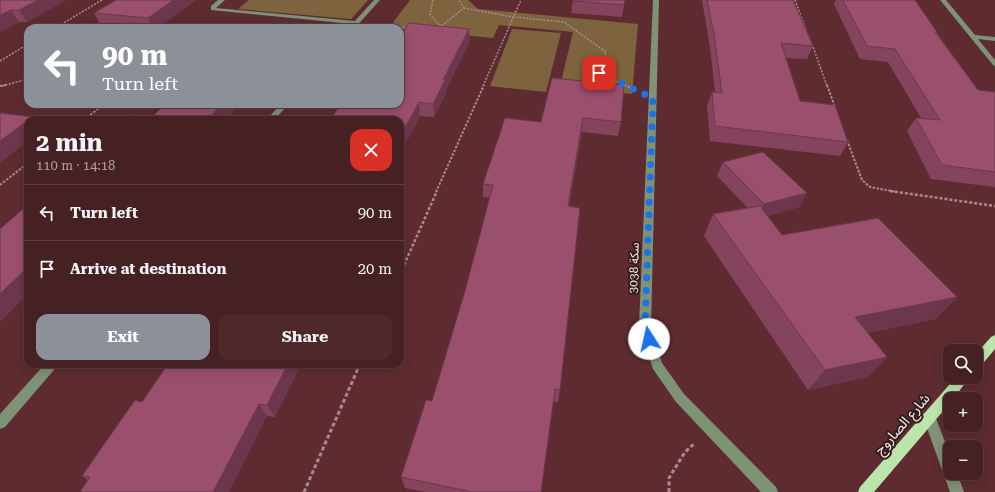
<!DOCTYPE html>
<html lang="en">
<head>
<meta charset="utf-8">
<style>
  :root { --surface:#462124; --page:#4d292c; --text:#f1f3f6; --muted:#b0a3a6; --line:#5e3e41; --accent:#8c9099 }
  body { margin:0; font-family:"Roboto Serif","Noto Sans Arabic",serif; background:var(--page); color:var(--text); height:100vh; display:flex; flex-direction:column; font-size:15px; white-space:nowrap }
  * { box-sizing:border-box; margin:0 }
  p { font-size:13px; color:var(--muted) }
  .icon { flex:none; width:22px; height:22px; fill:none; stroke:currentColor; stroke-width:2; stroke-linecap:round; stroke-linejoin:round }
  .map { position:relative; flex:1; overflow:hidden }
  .panel { position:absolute; left:24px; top:116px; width:380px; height:252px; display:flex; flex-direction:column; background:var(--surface); border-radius:12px; box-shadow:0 2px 10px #0003,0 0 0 1px var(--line) }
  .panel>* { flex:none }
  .hud { position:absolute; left:24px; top:24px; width:380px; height:84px; border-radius:12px; box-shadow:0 2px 10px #0003,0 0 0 1px var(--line); background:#8c9099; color:#fff; overflow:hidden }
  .fabs { position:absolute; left:943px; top:344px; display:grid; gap:8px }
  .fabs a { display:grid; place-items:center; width:40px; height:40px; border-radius:8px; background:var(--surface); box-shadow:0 2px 10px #0003,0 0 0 1px var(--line); font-size:20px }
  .pin { position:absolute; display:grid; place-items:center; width:34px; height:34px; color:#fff; margin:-17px; border-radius:8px; box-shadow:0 2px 6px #0006 }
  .me { position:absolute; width:44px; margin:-22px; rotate:350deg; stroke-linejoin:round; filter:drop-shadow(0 0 3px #0008) }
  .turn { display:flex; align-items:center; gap:14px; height:84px; padding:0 12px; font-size:18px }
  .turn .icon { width:52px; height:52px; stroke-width:2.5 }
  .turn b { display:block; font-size:28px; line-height:34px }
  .round { display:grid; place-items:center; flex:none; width:42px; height:42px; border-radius:12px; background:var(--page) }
  .headline { display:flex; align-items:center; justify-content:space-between; height:68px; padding:0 12px }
  h1 { font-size:24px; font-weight:700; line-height:30px }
  .primary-button { display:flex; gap:8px; margin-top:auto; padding:8px 12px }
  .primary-button a { flex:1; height:46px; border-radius:12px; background:var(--accent); color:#fff; font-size:16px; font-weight:700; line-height:46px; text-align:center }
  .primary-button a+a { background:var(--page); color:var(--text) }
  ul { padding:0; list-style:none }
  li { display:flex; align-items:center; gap:12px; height:56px; padding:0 12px; border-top:1px solid var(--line) }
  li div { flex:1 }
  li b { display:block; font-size:15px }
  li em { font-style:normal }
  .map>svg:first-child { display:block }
  .green { fill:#7e643e }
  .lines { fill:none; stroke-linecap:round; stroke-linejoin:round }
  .path-far3 { stroke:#aa8a8c; stroke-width:1.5; stroke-dasharray:2 1.5; stroke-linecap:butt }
  .path-far2 { stroke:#aa8a8c; stroke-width:2; stroke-dasharray:2.5 1.5; stroke-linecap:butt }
  .path-far1 { stroke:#aa8a8c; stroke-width:2.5; stroke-dasharray:3 2; stroke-linecap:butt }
  .path { stroke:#aa8a8c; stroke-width:3; stroke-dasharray:4 2.5; stroke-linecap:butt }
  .minor { fill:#7e9276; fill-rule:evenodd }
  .major { fill:#bce5ab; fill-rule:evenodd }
  .wall { fill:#84445d }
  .shaded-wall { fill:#6c374c }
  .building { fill:#9a4f6c; stroke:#6c374c }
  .route { stroke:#1a73e8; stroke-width:7; stroke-dasharray:0 12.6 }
  .labels { text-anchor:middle; stroke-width:4; stroke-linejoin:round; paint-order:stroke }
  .street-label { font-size:12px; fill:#fef1f1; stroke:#341d1e }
  .near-street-label { font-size:14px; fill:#fef1f1; stroke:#341d1e }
</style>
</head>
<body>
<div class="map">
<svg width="995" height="492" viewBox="0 0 995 492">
  <rect width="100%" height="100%" fill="#5e2c30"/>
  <!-- green -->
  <path class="green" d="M249,0h119l-17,19 -113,-10z
    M410,0h58l10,9 160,15 -6,70 -72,-8 13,-54 -74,-7 -6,13 -104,-10z
    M512,29l49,4 -15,59 -56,-6z"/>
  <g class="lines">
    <!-- path-far3 -->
    <path class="path-far3" d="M433,0l-3,15 11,11
      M795,0l14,38
      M464,8l49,9 51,5 42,30 -7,21 27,13
      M378,25l31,3
      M55,28l47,-28
      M439,28l25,-20 -5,-8
      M812,44l15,42
      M0,61l28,-17
      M2,86l26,-7
      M483,86l38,-86"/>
    <!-- path-far2 -->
    <path class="path-far2" d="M624,85l12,5
      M827,85l8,22
      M0,86l6,-1
      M84,120l20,-16
      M847,140l15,40 8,7 27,5
      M0,185l28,-22
      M436,192l48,-107"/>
    <!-- path-far1 -->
    <path class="path-far1" d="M890,191l105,15
      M400,274l37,-83"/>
    <!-- path -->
    <path class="path" d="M304,492l56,-128
      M669,492v-14l16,-26 10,-9"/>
    <!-- minor -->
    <path class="minor" d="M218,0h7l-9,8 139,13 19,-21h6l-25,28h-4l1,-4 -141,-14v-4z
      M653,0h6l-8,326 11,37 22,31 92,93 2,5h-17l-85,-90 -23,-33 -14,-43z
      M940,0h6l29,35 20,2v4l-17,-2 17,21v6l-2,-1z
      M281,104h8l-15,16h-8z
      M45,364h14l-54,63 -5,2v-15z
      M929,411l5,2 16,42v18h7l7,19h-14l-27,-75 1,-4z"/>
    <!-- major -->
    <path class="major" d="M995,335v14l-15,18 -4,1v-14l15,-17z
      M956,377h14l-17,22h-3v4l-76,89h-16l2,-5z"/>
  </g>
  <!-- wall -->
  <path class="wall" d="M0,0h66l-39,22h-8l-19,10z
    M196,0l-39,28h-31l-25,-2 -7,-13z
    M573,0l51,5 -2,12 -51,-4z
    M702,0h91l20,46 -6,13 -21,-1 14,43 48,41 -8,14 -130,-15 -3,-35 5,-14h3l-5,-44z
    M836,0h79l22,32v1l41,57 17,2v95l-64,-8 -24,-48 9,-13h5l-33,-56 -28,-3 -26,-55z
    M469,29l1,12 -24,49v3l-12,24 -14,-1 -19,36h-1v-48z
    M552,78l69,44 -3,14 -36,-4 -13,74 -9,184 -2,12 -5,-1 -12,91h-115l-21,-4 -4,-11 31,-76 33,-110 25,-93 -7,-1v-13l58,-62z
    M723,162l77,45 -33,9 15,19 175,62 -22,22 -68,14 20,24 -20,20 -59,13 -104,-154 9,-22 35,-6 -31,-32z
    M301,364l-26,53 -8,-1 -179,64 -6,-4 60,-74z"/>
  <!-- shaded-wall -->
  <path class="shaded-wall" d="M38,0h28l-39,22 -8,-12z
    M174,0h22l-39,28h-5l-4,-10z
    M11,10l8,12 -19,10v-17z
    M469,29l1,12 -24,49v3l-12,24 -1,-13 10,-24z
    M419,102l1,14 -19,36 -1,-9v-6z
    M222,104h18l-14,16h-19z
    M33,117l2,3h-7z
    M583,118l-1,14 -15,88 1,-14z
    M28,120v21l-28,22v-22z
    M807,193l-7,14 -42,11 6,-14z
    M28,267v27l-28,28v-28z
    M957,297l-22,22 -98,20 18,-22z
    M887,357l-20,20 -59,13 17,-20z
    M288,364h13l-26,53 -8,-12z
    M259,404l8,12 -38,76h-16z"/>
  <!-- building -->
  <path class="building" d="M0,0h38l-19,10h-8l-11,5z
    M116,0h58l-26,18 -54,-5z
    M573,0h52l-1,5 -51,-4z
    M707,0h86l20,46 -32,-3 19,58 35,4 13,37 -133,-16 -3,-34 10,1 -8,-59z
    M843,0h72l22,32h-2l43,58 17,2v80l-53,-7 -26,-47 24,2 -45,-71 -28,-3z
    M409,23l60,6 -26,51h2l-12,24 -14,-2 -19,35v-17h-70l11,-16h59v-67z
    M244,27l11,1h-13z
    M552,78l72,7 -3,37 -38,-4 -15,88 12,2 -20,182 -5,-1 -14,103h-69l-71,-15 25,-77 6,1 33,-110 28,-106 -10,-1 22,-66 36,4z
    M165,104h57l-15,16h-80l5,-5 19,3z
    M0,113l33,4 -33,24z
    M763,152l44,41 -43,11 -41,-42z
    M760,206l22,29 96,-17 79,79 -102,20 32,40 -62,13 -112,-156z
    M24,208h4v59l-28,27v-65z
    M168,364h120l-21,41 -8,-1 -46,88h-133l10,-15 -8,-1 53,-76 7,2z"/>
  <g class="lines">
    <!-- route -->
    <path class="route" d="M599,73l54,25 -8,228 4,13"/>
  </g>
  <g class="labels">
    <!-- street labels -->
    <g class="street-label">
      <text transform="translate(634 268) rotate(-88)" y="4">سكة 3038</text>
    </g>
    <!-- near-street labels -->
    <g class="near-street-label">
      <text transform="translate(902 424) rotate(-49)" y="5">شارع الصاروج</text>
    </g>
  </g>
</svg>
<div class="fabs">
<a><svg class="icon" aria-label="search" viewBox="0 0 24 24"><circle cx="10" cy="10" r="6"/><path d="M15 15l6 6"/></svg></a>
<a>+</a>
<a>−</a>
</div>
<div class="pin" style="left:599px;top:73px;background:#d93025"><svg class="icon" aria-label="arrive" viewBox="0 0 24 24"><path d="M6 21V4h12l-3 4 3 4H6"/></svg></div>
<svg class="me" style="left:649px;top:339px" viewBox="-20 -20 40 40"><circle r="19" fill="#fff"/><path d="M0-13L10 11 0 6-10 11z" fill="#1a73e8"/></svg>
<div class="hud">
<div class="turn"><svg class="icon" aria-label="left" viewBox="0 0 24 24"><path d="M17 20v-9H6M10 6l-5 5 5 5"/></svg><div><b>90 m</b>Turn left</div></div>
</div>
<section class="panel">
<div class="headline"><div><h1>2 min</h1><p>110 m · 14:18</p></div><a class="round" style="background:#d93025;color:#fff"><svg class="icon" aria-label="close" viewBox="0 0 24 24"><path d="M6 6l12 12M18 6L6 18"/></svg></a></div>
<ul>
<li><svg class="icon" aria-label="left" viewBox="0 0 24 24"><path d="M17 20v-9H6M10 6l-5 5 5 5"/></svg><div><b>Turn left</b></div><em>90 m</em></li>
<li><svg class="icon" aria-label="arrive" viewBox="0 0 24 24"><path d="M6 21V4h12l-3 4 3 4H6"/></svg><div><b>Arrive at destination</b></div><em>20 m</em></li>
</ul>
<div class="primary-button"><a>Exit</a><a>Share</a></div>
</section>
</div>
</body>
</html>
